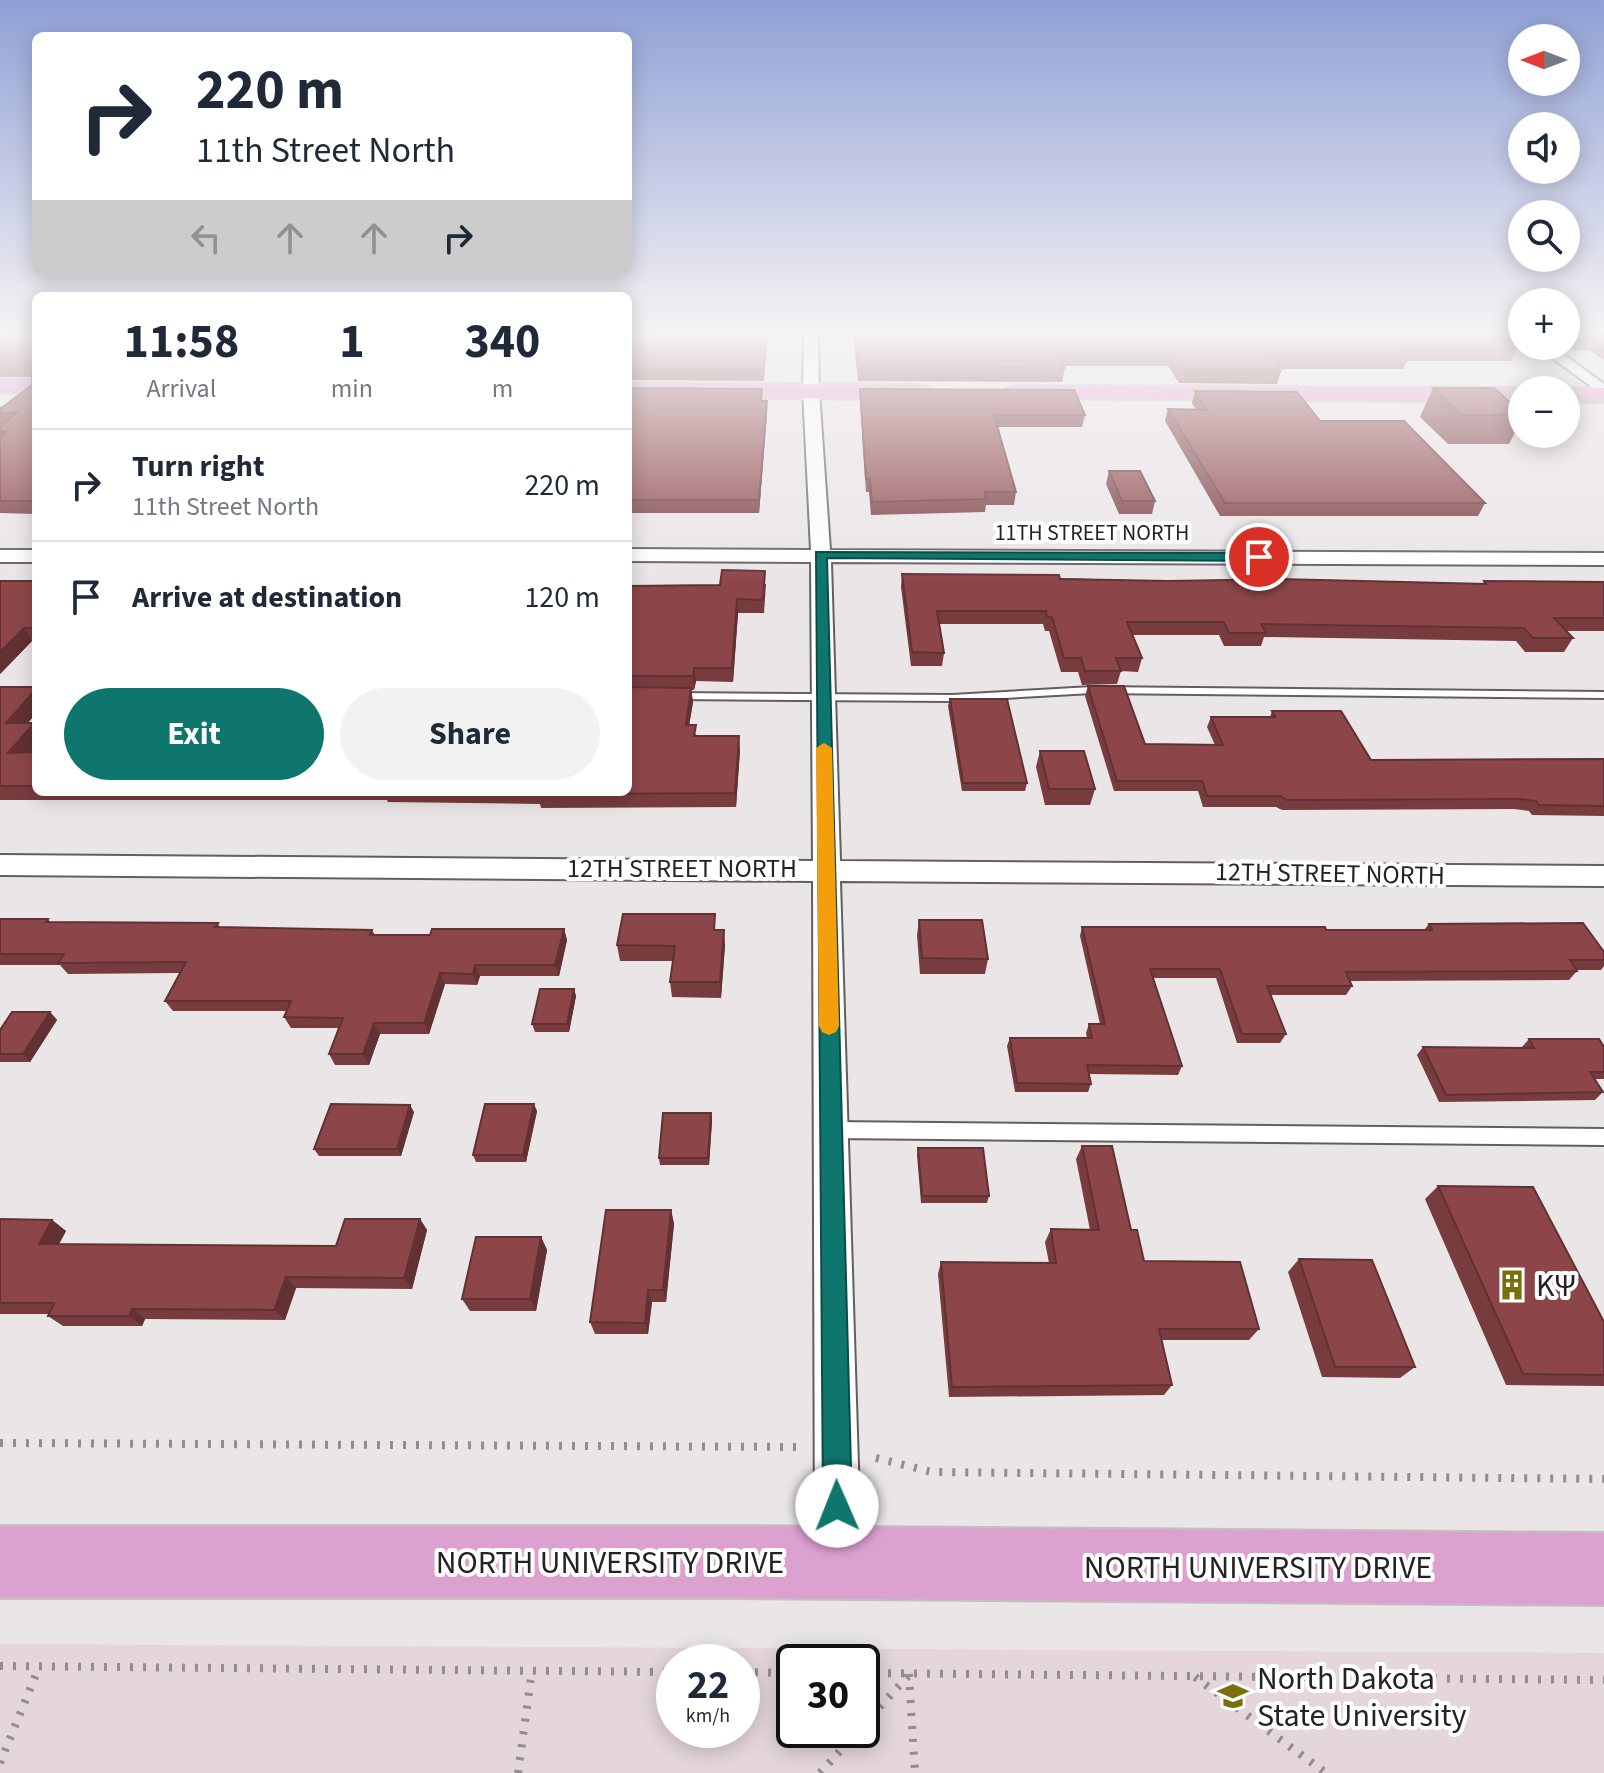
<!DOCTYPE html>
<html lang="en">
<head>
<meta charset="utf-8">
<style>
  :root { --surface:#fff; --page:#f2f2f3; --text:#1f2937; --muted:#747a83; --line:#e0e1e3; --accent:#0f766e }
  body { margin:0; font-family:"Source Sans 3",sans-serif; background:var(--page); color:var(--text); height:100vh; display:flex; flex-direction:column; font-size:30px; white-space:nowrap }
  * { box-sizing:border-box; margin:0 }
  p { font-size:26px; color:var(--muted) }
  .icon { flex:none; width:44px; height:44px; fill:none; stroke:currentColor; stroke-width:2; stroke-linecap:round; stroke-linejoin:round }
  .map { position:relative; flex:1; overflow:hidden }
  .drawer { position:absolute; left:32px; top:292px; width:600px; height:504px; display:flex; flex-direction:column; background:var(--surface); border-radius:12px; box-shadow:0 4px 20px #0003 }
  .drawer>* { flex:none }
  .banner { position:absolute; left:32px; top:32px; width:600px; height:244px; border-radius:12px; box-shadow:0 4px 20px #0003; background:#fff; color:var(--text); overflow:hidden }
  .needle { width:52px; rotate:270deg }
  .tools { position:absolute; left:1508px; top:24px; display:grid; gap:16px }
  .tools a { display:grid; place-items:center; width:72px; height:72px; border-radius:50%; background:var(--surface); box-shadow:0 4px 20px #0003; font-size:40px }
  .speed { position:absolute; left:656px; top:1644px; display:flex; gap:16px; font-size:40px; font-weight:700; text-align:center }
  .speed>* { display:grid; place-content:center; width:104px; height:104px; border-radius:50%; background:var(--surface); box-shadow:0 4px 20px #0003; line-height:1 }
  .speed small { font-size:20px; font-weight:400 }
  .speed .limit { border:4px solid #111; border-radius:12px; background:#fff; color:#111 }
  .pin { position:absolute; display:grid; place-items:center; width:68px; height:68px; color:#fff; margin:-34px; border:4px solid #fff; border-radius:50%; box-shadow:0 2px 8px #0007 }
  .me { position:absolute; width:88px; margin:-44px; rotate:359deg; stroke-linejoin:round; filter:drop-shadow(0 0 6px #0008) }
  .turn { display:flex; align-items:center; gap:28px; height:168px; padding:0 32px; font-size:36px }
  .turn .icon { width:104px; height:104px; stroke-width:2.5 }
  .turn b { display:block; font-size:56px; line-height:68px }
  .lanes { display:flex; align-items:center; height:76px; padding:0 32px; background:#0003; justify-content:center; gap:40px; direction:ltr }
  .lanes .off { opacity:.35 }
  .eta { display:flex; justify-content:space-evenly; align-items:center; height:136px; text-align:center }
  .eta b { font-size:48px; font-weight:700; line-height:56px }
  .button { display:flex; gap:16px; margin-top:auto; padding:16px 32px }
  .button a { flex:1; height:92px; border-radius:48px; background:var(--accent); color:#fff; font-size:32px; font-weight:700; line-height:92px; text-align:center }
  .button a+a { background:var(--page); color:var(--text) }
  ul { padding:0; list-style:none }
  li { display:flex; align-items:center; gap:24px; height:112px; padding:0 32px; border-top:2px solid var(--line) }
  li div { flex:1 }
  li b { display:block; font-size:30px }
  li em { font-style:normal }
  .map>svg:first-child { display:block }
  .built { fill:#e4d6da; fill-rule:evenodd }
  .lines { fill:none; stroke-linecap:round; stroke-linejoin:round }
  .lane-casing { stroke:#635e60; stroke-width:4 }
  .street-casing { stroke:#635e60; stroke-width:4 }
  .primary-casing { stroke:#c2c1c1; stroke-width:4 }
  .path { stroke:#928e8f; stroke-width:8; stroke-dasharray:3 10; stroke-linecap:butt }
  .lane { fill:#fff; fill-rule:evenodd }
  .street { fill:#fff; fill-rule:evenodd }
  .primary { fill:#dda1d0; fill-rule:evenodd }
  .wall { fill:#783c3f }
  .shaded-wall { fill:#623133 }
  .building { fill:#8c4649; stroke:#623133; stroke-width:2 }
  .route { fill:#0f766e; stroke:#0a4d48; stroke-width:2 }
  .slow { fill:#f59e0b }
  .labels { text-anchor:middle; stroke-width:8; stroke-linejoin:round; paint-order:stroke }
  .far-street-label { font-size:22px; fill:#242222; stroke:#fff }
  .street-label { font-size:26px; fill:#242222; stroke:#fff }
  .near-poi-label { font-size:32px; fill:#242222; stroke:#fff; text-anchor:start }
  .near-street-label { font-size:32px; fill:#242222; stroke:#fff }
</style>
</head>
<body>
<div class="map">
<svg width="1604" height="1773" viewBox="0 0 1604 1773">
  <rect width="100%" height="100%" fill="#eae5e6"/>
  <!-- built -->
  <path class="built" d="M0,1644l1604,9v120h-1604zM742,1662v68h-68v-68zM862,1662v68h-68v-68z"/>
  <g class="lines">
    <!-- lane casing -->
    <g class="lane-casing">
      <path id="lane" d="M1092,687l512,5v6l-512,-5 -140,8 -279,-2 -6,-3 6,-3 279,2z
        M831,1122l773,7v16l-773,-7 -6,-3 -3,-5 3,-5z"/>
    </g>
    <!-- street casing -->
    <g class="street-casing">
      <path id="street" d="M804,333h14l1,58 11,159 774,3v12l-773,-3 9,299 764,5v20l-764,-5 21,682 -7,16 -16,7 -16,-7 -7,-16 -2,-682 -813,-6v-20l813,6 -2,-299 -183,-1v-12l183,1 -8,-159z
        M1536,346h16l52,38v12z
        M0,550h36v12h-36z"/>
    </g>
    <!-- primary casing -->
    <g class="primary-casing">
      <path id="primary" d="M0,379h36v14h-36z
        M628,383l292,2 8,2 4,5 -4,5 -8,2 -292,-2z
        M1016,386l506,2 9,2h-9v12l-514,-4 -4,-5 4,-5z
        M1566,388h38v14h-38v-12h-9z
        M0,1526h730l874,7v72l-874,-7h-730z"/>
    </g>
    <!-- path -->
    <path class="path" d="M0,1443l799,4
      M876,1458l56,14 672,7
      M0,1666l674,6
      M742,1672l52,1
      M862,1673l742,7
      M909,1674l6,99
      M1195,1677l131,96
      M862,1726l47,-51
      M0,1763l39,-96
      M518,1773l14,-103
      M820,1773l39,-43"/>
    <!-- lane -->
    <use href="#lane" class="lane"/>
    <!-- street -->
    <use href="#street" class="street"/>
    <!-- primary -->
    <use href="#primary" class="primary"/>
  </g>
  <!-- wall -->
  <path class="wall" d="M0,333h36v181l-36,-1v-87l2,-2h-2v-16l3,-1 29,-22v-8h-32z
    M628,333h139l-3,48 -136,-1z
    M859,333h663v13h16l-2,4 -19,-1 -6,12h-104l-4,8h-121l-5,15 -98,-1 -11,-17h-104l1,2 -3,14 -204,-1 -3,-29v-14h4z
    M1566,333h38v27l-15,-10h-27l-5,-4h9z
    M628,388l139,13v12l-8,100h-131z
    M1433,388l89,25v6l-13,25h-61l-28,-27z
    M860,389l225,26 -3,12h-85l19,65 -2,13h-28l-1,7 -114,3 -2,-23h-3l-6,-91z
    M1195,391l125,30 165,82 -7,13h-258l-55,-95 3,-12 28,1 -4,-7z
    M1109,471l46,30 -3,13h-33l-13,-30z
    M902,574l266,7 315,3 1,-3 119,1 1,-1v50h-38l7,7 -9,14h-39l-9,-11 -252,-4 -3,9h-37l-5,-11h-87l10,23 -4,14 -17,-1 -4,13 -35,1 -4,-13h-17l-12,-41h-4l-2,-7h-104l5,29 -2,13h-31l-10,-79z
    M36,581v60h-4l-32,33z
    M766,584l-2,29h-26l-5,69 -37,-1 -2,9h-3l2,12 -4,23 8,11 43,14 -4,57 -195,1 -1,-4 -152,-2 -1,-2h-387v-14l36,-99v26l-8,10h6l2,3v20l-6,6h6v40h592v-206l92,-1z
    M1088,686l57,58 70,1 -8,-18 4,-10h59l2,-6 99,49 233,-1v57l-72,-1 -3,-4 -15,-2 -232,1 -6,-3h-73l-5,-16h-84l-29,-95z
    M950,699l77,84 -2,8h-63l-14,-85z
    M1040,751l55,38 -5,16h-45l-9,-38z
    M0,919h48l2,3 168,1 2,5 152,2 3,5h55l134,-6 3,11 -8,36h-79l-3,9 -32,-1 -16,50h-49l-11,31h-34l-6,-11 9,-26h-47l-7,-11 2,-6h-113l-8,-10 15,-28 -112,1 -8,-9h-60z
    M919,920l69,39 -3,15h-65l-3,-39z
    M1429,924l175,28v14l-3,4h-25l1,1 -8,9 -219,1 2,5 -6,9h-75l15,39 -6,9h-43l-21,-65h-63l29,88 -4,9 -89,-1 2,10 -3,8h-73l-8,-46 3,-8h77l-1,-5 3,-9h11l-20,-88 2,-9 342,3z
    M717,930l8,15 -4,53 -49,-1 -2,-15 3,-21h-53l-3,-16z
    M574,989l2,7 -7,36h-34l-3,-8z
    M50,1012l7,8 -27,42h-30v-32z
    M1529,1039l75,8v32h-9l8,13 -8,8 -156,2 -22,-47 6,-8 100,1 -1,-1z
    M537,1111l-11,51h-50l-3,-7z
    M414,1112l-13,44h-82l-5,-7z
    M711,1113l1,8 -3,44h-49l-1,-7z
    M1082,1146l49,84 13,31 115,68 -10,11h-87l10,45 -8,10 -215,2 -11,-123 3,-12 108,1 -4,-21 6,-13 39,1 -14,-71z
    M918,1148l71,48 -2,7h-66l-4,-48z
    M1438,1186l166,136v64l-98,-1 -81,-186z
    M671,1210l3,14 -8,78h-14l-4,32h-53l-5,-12z
    M0,1219l52,1 14,11 -7,13 277,2 84,-27 7,11 -15,59 -116,-1 -11,32 -140,-1 -3,7h-79l-15,-10 1,-2h-49z
    M541,1237l6,13 -11,61h-66l-8,-12z
    M1299,1259l116,108 -15,11 -78,-1 -34,-105z"/>
  <!-- shaded-wall -->
  <path class="shaded-wall" d="M766,333h1l-3,48v-12z
    M767,401v12l-8,100v-13z
    M737,599l1,14 -5,69 -1,-14z
    M24,628l8,13 -32,33v-22z
    M694,668l2,13 -2,9 -1,-14z
    M691,688l2,14 -6,36 -1,-13z
    M36,689v24l-20,24 -10,-14z
    M34,723l2,3v20l-18,21 -10,-14z
    M739,736l1,14 -4,57 -1,-14z
    M564,929l3,11 -8,36 -4,-11z
    M724,930l1,15 -4,53 -1,-16z
    M475,965l5,11 -3,9 -4,-11z
    M440,973l5,11 -16,50 -5,-11z
    M574,989l2,7 -7,36 -2,-8z
    M50,1012l7,8 -27,42 -7,-8z
    M374,1023l6,11 -11,31 -6,-11z
    M534,1104l3,7 -11,51 -3,-7z
    M410,1105l4,7 -13,44 -4,-7z
    M711,1113l1,8 -3,44 -1,-7z
    M671,1210l3,14 -8,78 -3,-12z
    M420,1219l7,11 -15,59 -8,-11z
    M52,1220l14,11 -13,24 -14,-11z
    M541,1237l6,13 -11,61 -6,-12z
    M286,1277l10,11 -11,32 -11,-10z
    M648,1290l4,12 -4,32 -3,-11z
    M132,1309l13,10 -3,7 -13,-10z"/>
  <!-- building -->
  <path class="building" d="M0,333h36v168h-36v-64l6,-5h-6v-6l17,-13h-17v-5l3,-1 29,-22v-19h-32z
    M628,333h138l-2,36 -136,-1z
    M861,333h661v3l-19,-1 15,12h-118l9,8h-139l12,14h-99l-11,-17 -115,-1 8,17 -207,-1 -3,-29h6z
    M1566,333h38v8l-8,-5h-27z
    M628,388l134,1 -1,12h6l-8,99h-131z
    M1433,388h61l28,25v2h-61z
    M860,389l214,1 11,25h-91l22,77h-31l1,7 -114,3 -2,-23h-4z
    M1195,391l102,1 23,29h84l81,82h-260l-57,-94 39,1z
    M1109,471h31l15,30h-33z
    M722,570l43,1 -2,29 -26,-1 -5,69h-38l-1,8h-65v-90l92,-1z
    M902,574l157,1 1,4 108,2 111,-2 207,5 -2,-3 120,1v36h-50l19,20h-40l-9,-10 -263,-4 5,9h-37l-5,-11h-97l15,36h-26l5,13h-36l-4,-13h-17l-12,-41h-5l-1,-6h-109l7,42 -32,-1z
    M0,581h36v47h-12l-24,24z
    M1088,686h36l21,58 78,1 -12,-28h64l-3,-6h69l30,49 233,-1v47l-65,-1 -3,-4 -15,-2 -234,1 -7,-4h-73l-5,-15h-85z
    M0,687h36v2l-30,34h28l-26,30 28,-1v34h-36z
    M628,687l63,1 -5,37h10l-2,11h45l-4,57 -197,1 1,-2h89z
    M950,699h57l20,84h-64z
    M1040,751h44l11,38h-46z
    M623,914h92l-1,16h10l-4,52h-50l5,-36 -58,-1z
    M0,919h48l-2,3 172,1 -3,4 157,3 -2,5h60l2,-6h132l-9,36h-80l-2,9 -33,-1 -16,50h-50l-11,31h-34l14,-36 -59,-1 7,-16h-126l21,-39 -128,1 6,-9h-64z
    M919,920h63l6,39 -66,-1z
    M1583,923l21,29v8h-34l7,11 -231,1 6,14h-85l19,48h-44l-22,-65h-70l32,97 -95,-1 4,19 -74,-1 -7,-45h82l-3,-14h16l-23,-97h243l1,3h106l-3,-6z
    M540,989h34l-7,35h-35z
    M12,1012h38l-27,42h-23v-24z
    M1529,1039h70l5,8v25h-14l13,20 -157,3 -23,-48 111,1z
    M331,1104l79,1 -13,44h-83z
    M485,1104h49l-11,51h-50z
    M663,1113h48l-3,45h-49z
    M1082,1146h30l19,84h6l7,31 96,1 19,67h-100l13,56 -220,2 -11,-125 115,1 -5,-34 48,1z
    M918,1148h65l6,48h-67z
    M1438,1186l95,1 71,135v53l-81,-1z
    M606,1210h65l-8,80h-15l-3,33 -55,-1z
    M0,1219l52,1 -13,24 297,2 9,-27h75l-16,59 -118,-1 -12,33 -142,-1 -3,7h-81l6,-13h-54z
    M476,1237h65l-11,62h-68z
    M1299,1259l73,1 43,107h-80z"/>
  <!-- sky -->
  <linearGradient id="sky" x2="0" y2="1"><stop stop-color="#8fa0d6"/><stop offset="0.57" stop-color="#f6f3f4"/><stop offset="1" stop-color="#f6f3f4" stop-opacity="0"/></linearGradient>
  <rect width="1604" height="582" fill="url(#sky)"/>
  <!-- route -->
  <path class="route" d="M816,552l443,1 7,4 -7,4 -432,-3 25,948 -5,10 -10,4 -10,-4 -4,-10z"/>
  <!-- slow -->
  <path class="slow" d="M824,743l8,5 7,278 -3,6 -7,3 -7,-3 -3,-6 -3,-278z"/>
  <!-- icons -->
  <defs>
    <g id="building-bare" transform="scale(2.4)"><path d="M-4-6H4V6H1V3H-1V6H-4ZM-2.5-4.3h1.7v1.8h-1.7ZM.8-4.3h1.7v1.8H.8ZM-2.5-1h1.7V.8h-1.7ZM.8-1h1.7V.8H.8Z" fill="#7a6f0d" stroke="#fff" stroke-width="2.5" paint-order="stroke"/></g>
    <g id="university-bare" transform="scale(2.4)"><path d="M0-5L7-2L0 1L-7-2ZM-4 1L0 2.5L4 1V4Q0 6-4 4Z" fill="#7a6f0d" stroke="#fff" stroke-width="2.5" paint-order="stroke"/></g>
  </defs>
  <g fill-rule="evenodd">
    <use href="#building-bare" x="1512" y="1285"/>
    <use href="#university-bare" x="1233" y="1696"/>
  </g>
  <g class="labels">
    <!-- far-street labels -->
    <g class="far-street-label">
      <text x="1092" y="540">11TH STREET NORTH</text>
    </g>
    <!-- street labels -->
    <g class="street-label">
      <text x="682" y="877">12TH STREET NORTH</text>
      <text transform="translate(1330 873) rotate(1)" y="9">12TH STREET NORTH</text>
    </g>
    <!-- near-poi labels -->
    <g class="near-poi-label">
      <text x="1536" y="1296">ΚΨ</text>
      <text x="1257" y="1689">North Dakota<tspan x="1257" dy="37">State University</tspan></text>
    </g>
    <!-- near-street labels -->
    <g class="near-street-label">
      <text x="610" y="1573">NORTH UNIVERSITY DRIVE</text>
      <text x="1258" y="1578">NORTH UNIVERSITY DRIVE</text>
    </g>
  </g>
</svg>
<div class="tools">
<a><svg class="needle" viewBox="-14 -14 28 28"><path d="M0-13l5 13h-10z" fill="#e53935"/><path d="M0 13l5-13h-10z" fill="#747a83"/></svg></a>
<a><svg class="icon" aria-label="sound" viewBox="0 0 24 24"><path d="M4 9h4l5-4v14l-5-4H4zM17 9q2 3 0 6"/></svg></a>
<a><svg class="icon" aria-label="search" viewBox="0 0 24 24"><circle cx="10" cy="10" r="6"/><path d="M15 15l6 6"/></svg></a>
<a>+</a>
<a>−</a>
</div>
<div class="speed"><div>22<small>km/h</small></div><div class="limit">30</div></div>
<div class="pin" style="left:1259px;top:557px;background:#d93025"><svg class="icon" aria-label="arrive" viewBox="0 0 24 24"><path d="M6 21V4h12l-3 4 3 4H6"/></svg></div>
<svg class="me" style="left:837px;top:1506px" viewBox="-20 -20 40 40"><circle r="19" fill="#fff"/><path d="M0-13L10 11 0 6-10 11z" fill="#0f766e"/></svg>
<div class="banner">
<div class="turn"><svg class="icon" aria-label="right" viewBox="0 0 24 24"><path d="M7 20v-9h11M14 6l5 5-5 5"/></svg><div><b>220 m</b>11th Street North</div></div>
<div class="lanes"><svg class="icon off" aria-label="left" viewBox="0 0 24 24"><path d="M17 20v-9H6M10 6l-5 5 5 5"/></svg><svg class="icon off" aria-label="ahead" viewBox="0 0 24 24"><path d="M12 20V5M6 11l6-6 6 6"/></svg><svg class="icon off" aria-label="ahead" viewBox="0 0 24 24"><path d="M12 20V5M6 11l6-6 6 6"/></svg><svg class="icon" aria-label="right" viewBox="0 0 24 24"><path d="M7 20v-9h11M14 6l5 5-5 5"/></svg></div>
</div>
<section class="drawer">
<div class="eta">
<div><b>11:58</b><p>Arrival</p></div>
<div><b>1</b><p>min</p></div>
<div><b>340</b><p>m</p></div>
</div>
<ul>
<li><svg class="icon" aria-label="right" viewBox="0 0 24 24"><path d="M7 20v-9h11M14 6l5 5-5 5"/></svg><div><b>Turn right</b><p>11th Street North</p></div><em>220 m</em></li>
<li><svg class="icon" aria-label="arrive" viewBox="0 0 24 24"><path d="M6 21V4h12l-3 4 3 4H6"/></svg><div><b>Arrive at destination</b></div><em>120 m</em></li>
</ul>
<div class="button"><a>Exit</a><a>Share</a></div>
</section>
</div>
</body>
</html>
